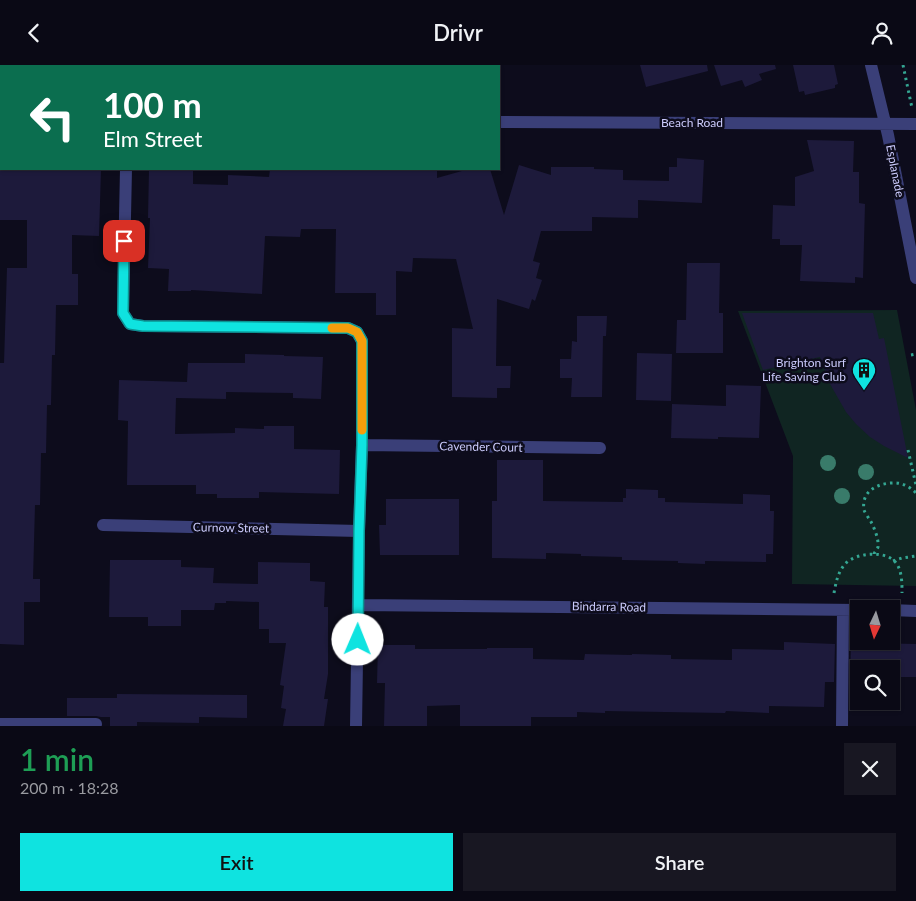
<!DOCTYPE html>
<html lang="en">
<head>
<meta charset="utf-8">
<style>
  :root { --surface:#0a0915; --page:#181722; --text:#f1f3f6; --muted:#999aa0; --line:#2a2a34; --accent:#0fe3e0 }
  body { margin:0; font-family:Lato,sans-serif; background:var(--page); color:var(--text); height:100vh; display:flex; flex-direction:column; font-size:19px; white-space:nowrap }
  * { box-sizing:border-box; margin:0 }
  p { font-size:16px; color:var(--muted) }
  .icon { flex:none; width:28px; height:28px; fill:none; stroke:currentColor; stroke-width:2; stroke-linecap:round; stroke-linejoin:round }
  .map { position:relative; height:661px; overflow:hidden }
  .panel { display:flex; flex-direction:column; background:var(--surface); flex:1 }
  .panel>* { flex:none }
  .hud { position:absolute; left:0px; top:0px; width:500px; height:105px; box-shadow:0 1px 4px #0004,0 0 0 1px var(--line); background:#0b6e4f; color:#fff; overflow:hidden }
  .needle { width:32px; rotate:184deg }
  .tools { position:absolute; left:850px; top:535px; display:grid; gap:10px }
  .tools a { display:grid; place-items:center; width:50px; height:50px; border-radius:0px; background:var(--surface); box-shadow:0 1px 4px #0004,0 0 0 1px var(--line); font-size:25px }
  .pin { position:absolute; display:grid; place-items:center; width:42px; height:42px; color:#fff; margin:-21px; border-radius:10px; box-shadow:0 2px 8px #0006 }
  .me { position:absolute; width:55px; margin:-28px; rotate:1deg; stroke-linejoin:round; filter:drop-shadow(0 0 4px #0008) }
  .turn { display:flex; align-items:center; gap:18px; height:105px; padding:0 20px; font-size:22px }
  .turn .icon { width:65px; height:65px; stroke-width:2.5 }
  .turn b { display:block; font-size:35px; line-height:42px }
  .round { display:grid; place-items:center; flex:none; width:52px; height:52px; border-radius:0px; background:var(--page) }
  .headline { display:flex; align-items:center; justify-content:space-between; height:85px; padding:0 20px }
  h1 { font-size:30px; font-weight:600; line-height:38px; color:#1e9e55 }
  .action { display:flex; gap:10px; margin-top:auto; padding:10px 20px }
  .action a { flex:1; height:58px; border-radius:0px; background:var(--accent); color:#111; font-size:20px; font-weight:600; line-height:58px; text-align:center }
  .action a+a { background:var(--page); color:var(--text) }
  header { display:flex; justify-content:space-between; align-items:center; height:65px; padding:0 20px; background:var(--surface); font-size:22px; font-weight:600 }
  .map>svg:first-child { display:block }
  .green { fill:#102522 }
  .building { fill:#1d1a3b }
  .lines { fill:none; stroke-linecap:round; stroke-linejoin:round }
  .path { stroke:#34a692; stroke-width:3; stroke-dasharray:2.5 4; stroke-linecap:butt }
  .minor { stroke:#3a3f78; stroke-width:12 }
  .tree { fill:#397b6a }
  .route-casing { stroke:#0a9492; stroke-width:12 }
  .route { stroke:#0fe3e0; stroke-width:9 }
  .slow { stroke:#f59e0b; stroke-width:9 }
  .labels { text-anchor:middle; stroke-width:5; stroke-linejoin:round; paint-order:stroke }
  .street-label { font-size:12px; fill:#cbcbfc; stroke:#0d0c1c }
  .poi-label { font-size:12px; fill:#cbcbfc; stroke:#0d0c1c; text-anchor:end }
</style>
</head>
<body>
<header><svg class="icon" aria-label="back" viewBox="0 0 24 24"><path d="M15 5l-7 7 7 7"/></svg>Drivr<svg class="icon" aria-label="person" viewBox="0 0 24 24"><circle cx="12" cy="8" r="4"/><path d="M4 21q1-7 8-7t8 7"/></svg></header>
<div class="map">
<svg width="916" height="661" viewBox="0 0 916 661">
  <rect width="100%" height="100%" fill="#0d0c1c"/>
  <!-- green -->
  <path class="green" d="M897,245l19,100v176l-124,-2 1,-128 -55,-145z"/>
  <!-- building -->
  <path class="building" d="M640,0h67l1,6 -62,16z
    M714,0h61l1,4 -17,5 3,6 -17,7 -3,-7 -21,6z
    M793,0h41l4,19 -3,1v3l-30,7 -1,-4 -5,1z
    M807,75l47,1 -1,31h6v31l6,1 -2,74 -8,-1v6l-55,-2 2,-36h-22v-6h-8l1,-34 22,1v-29l19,-6z
    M677,93l27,2 -2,43 -64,-3v18l-46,-1v14h-51l-8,30 7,2 -4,15 6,2 -7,21 -3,-2 -3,10 -32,-10 -1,67h15l-1,22h-13v10l-45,-1v-69l21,1 -17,-70 -43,-1 -1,14 -16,-1v44h-20v-22h-41l1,-64h-35l-1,8 -35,-1 -3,58 -71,-4v1h-23l1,-22 -21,-1 2,-50h-2l1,-49h44v15l35,1v-10l41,2 1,-8 55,1v-1h59l-1,2h54v7l32,-9h21l14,46 15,-50 32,10v-8h43v2l29,1v10l46,1v-14h8z
    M0,104h101l-2,67 -27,-1v39h6v31h-22l-1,50h-3l-1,50h-4l-1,48h-5l-1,52h-5l-2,74h7v23h-16v43l-24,-1v-281h4l3,-95h20v-48h-27z
    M687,198h33l-1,50h4v40h-47l1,-33h9z
    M742,248h131l6,26 5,-1 24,120 -24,-12 -14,-9 -14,-13 -10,-12 -16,-28 -10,-27 -57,13z
    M577,251h30l-1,20h-3l-1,61h-31l1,-19h-12v-19h11l1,-18 5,1z
    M637,288l35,1 -1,47 -35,-1z
    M245,289l39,1v1l39,1 -2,42 -28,-1v-5l-67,-1v7l-50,-1 -1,36 60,-1v-5l29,1v-3h30v23l46,1 -1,44 -80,-2v6h-42v-4h-21v-9h-69l1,-64 -10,-1 1,-40 68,2 1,-19h57z
    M726,320l35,1 -2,52 -41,-1v2l-47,-1 1,-34 54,2z
    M497,395h46v41l80,1v-4h3v-9l32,1v8h7v4l78,2v-10l27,1v16h4l-1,43h-7v8l-61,-1v3l-27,-1v-2l-56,-1v-3l-41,-1v-2l-35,-1v6l-54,-1v-57h5z
    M386,434h73v56h-79l-1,-30h7z
    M110,495h71v7l33,1 -1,15 45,1v-22l52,1v18l15,1 -1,25h4v67l-4,25h4l-4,27h-41l3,-17 -5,-1 3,-22 -4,-1 6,-42h-17v-14h-10v-27l-33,-1v2h-11l-1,7h-33v16h-33v-9h-39z
    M851,576h18v2l47,1v33h-25v-8h-32v14l-9,-1z
    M784,577l51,2 -1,38h-9l-1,25 -55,-1v7l-43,-2 -1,2 -120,-2v2l-28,-1v5h-46v9h-71v-21l-33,1v20h-43l1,-43h-8l1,-38h37v4h72v-1h46v11l51,1 1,-6 47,1v-1l39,1v4l61,1v-11l52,1z
    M117,629l130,1v23l-48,-1v6l-62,-1v4h-27v-9h-9l-5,-1h-29v-18h50z"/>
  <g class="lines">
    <!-- path -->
    <path class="path" d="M903,0l9,43
      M911,290l5,-1
      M908,385l8,35
      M874,489c0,-1 4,-6 4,-7 1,-8 -4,-20 -8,-27 -2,-3 -5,-7 -6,-10 -3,-18 12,-26 27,-27 10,-1 18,3 25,10
      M893,496l9,-3 14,-2
      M834,528c2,-11 4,-21 11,-29 11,-12 45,-15 53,2 4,8 4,18 4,27"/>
    <!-- minor -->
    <path class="minor" d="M871,0l17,70 28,143
      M0,55h1
      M499,57l417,2
      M126,104l-3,144 7,11 13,2 205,2 9,4 5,9v104l-3,86 -3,195
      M362,380l238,3
      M103,460l256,6
      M359,540l500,5
      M891,545l25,1
      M0,659h96
      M842,661l1,-116"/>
  </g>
  <!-- trees -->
  <g class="tree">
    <circle cx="828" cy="398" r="8"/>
    <circle cx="866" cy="407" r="8"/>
    <circle cx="842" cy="431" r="8"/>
  </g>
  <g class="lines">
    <!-- route casing -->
    <g class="route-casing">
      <path id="route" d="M124,176l-1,72 7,11 13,2 205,2 9,4 5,9v104l-3,86 -1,109"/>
    </g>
    <!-- route -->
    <use href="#route" class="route"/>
    <!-- slow -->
    <path class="slow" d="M332,263h16l9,4 5,9v89"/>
  </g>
  <!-- icons -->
  <defs>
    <g id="building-pin" transform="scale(1.25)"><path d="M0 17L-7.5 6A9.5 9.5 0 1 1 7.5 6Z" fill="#0fe3e0" stroke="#0d0c1c"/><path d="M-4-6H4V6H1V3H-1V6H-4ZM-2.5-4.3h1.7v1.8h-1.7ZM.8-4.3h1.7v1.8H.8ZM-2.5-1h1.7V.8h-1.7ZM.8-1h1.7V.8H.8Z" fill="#111"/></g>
  </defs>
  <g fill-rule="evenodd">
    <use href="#building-pin" x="864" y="305"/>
  </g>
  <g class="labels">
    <!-- street labels -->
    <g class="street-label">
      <text x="692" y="62">Beach Road</text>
      <text transform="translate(895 106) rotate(79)" y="4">Esplanade</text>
      <text transform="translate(481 382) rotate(1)" y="4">Cavender Court</text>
      <text transform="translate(231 463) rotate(1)" y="4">Curnow Street</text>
      <text transform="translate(609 542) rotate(1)" y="4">Bindarra Road</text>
    </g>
    <!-- poi labels -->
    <g class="poi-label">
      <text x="846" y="302">Brighton Surf<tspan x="846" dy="14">Life Saving Club</tspan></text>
    </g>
  </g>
</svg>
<div class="tools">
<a><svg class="needle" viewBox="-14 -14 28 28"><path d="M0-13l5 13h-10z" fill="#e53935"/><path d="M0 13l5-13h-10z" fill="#999aa0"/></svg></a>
<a><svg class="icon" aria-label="search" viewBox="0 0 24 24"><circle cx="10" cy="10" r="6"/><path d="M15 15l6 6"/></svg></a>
</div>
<div class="pin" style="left:124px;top:176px;background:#d93025"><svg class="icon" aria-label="arrive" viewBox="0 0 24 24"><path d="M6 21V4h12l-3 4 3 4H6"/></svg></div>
<svg class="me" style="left:358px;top:575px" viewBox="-20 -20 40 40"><circle r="19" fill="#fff"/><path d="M0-13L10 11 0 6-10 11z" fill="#0fe3e0"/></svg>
<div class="hud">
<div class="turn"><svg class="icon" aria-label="left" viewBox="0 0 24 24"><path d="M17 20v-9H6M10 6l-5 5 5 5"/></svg><div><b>100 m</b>Elm Street</div></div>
</div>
</div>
<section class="panel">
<div class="headline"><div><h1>1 min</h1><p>200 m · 18:28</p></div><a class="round"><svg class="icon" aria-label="close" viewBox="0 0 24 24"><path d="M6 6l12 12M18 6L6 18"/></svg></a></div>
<div class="action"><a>Exit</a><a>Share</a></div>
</section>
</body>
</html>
